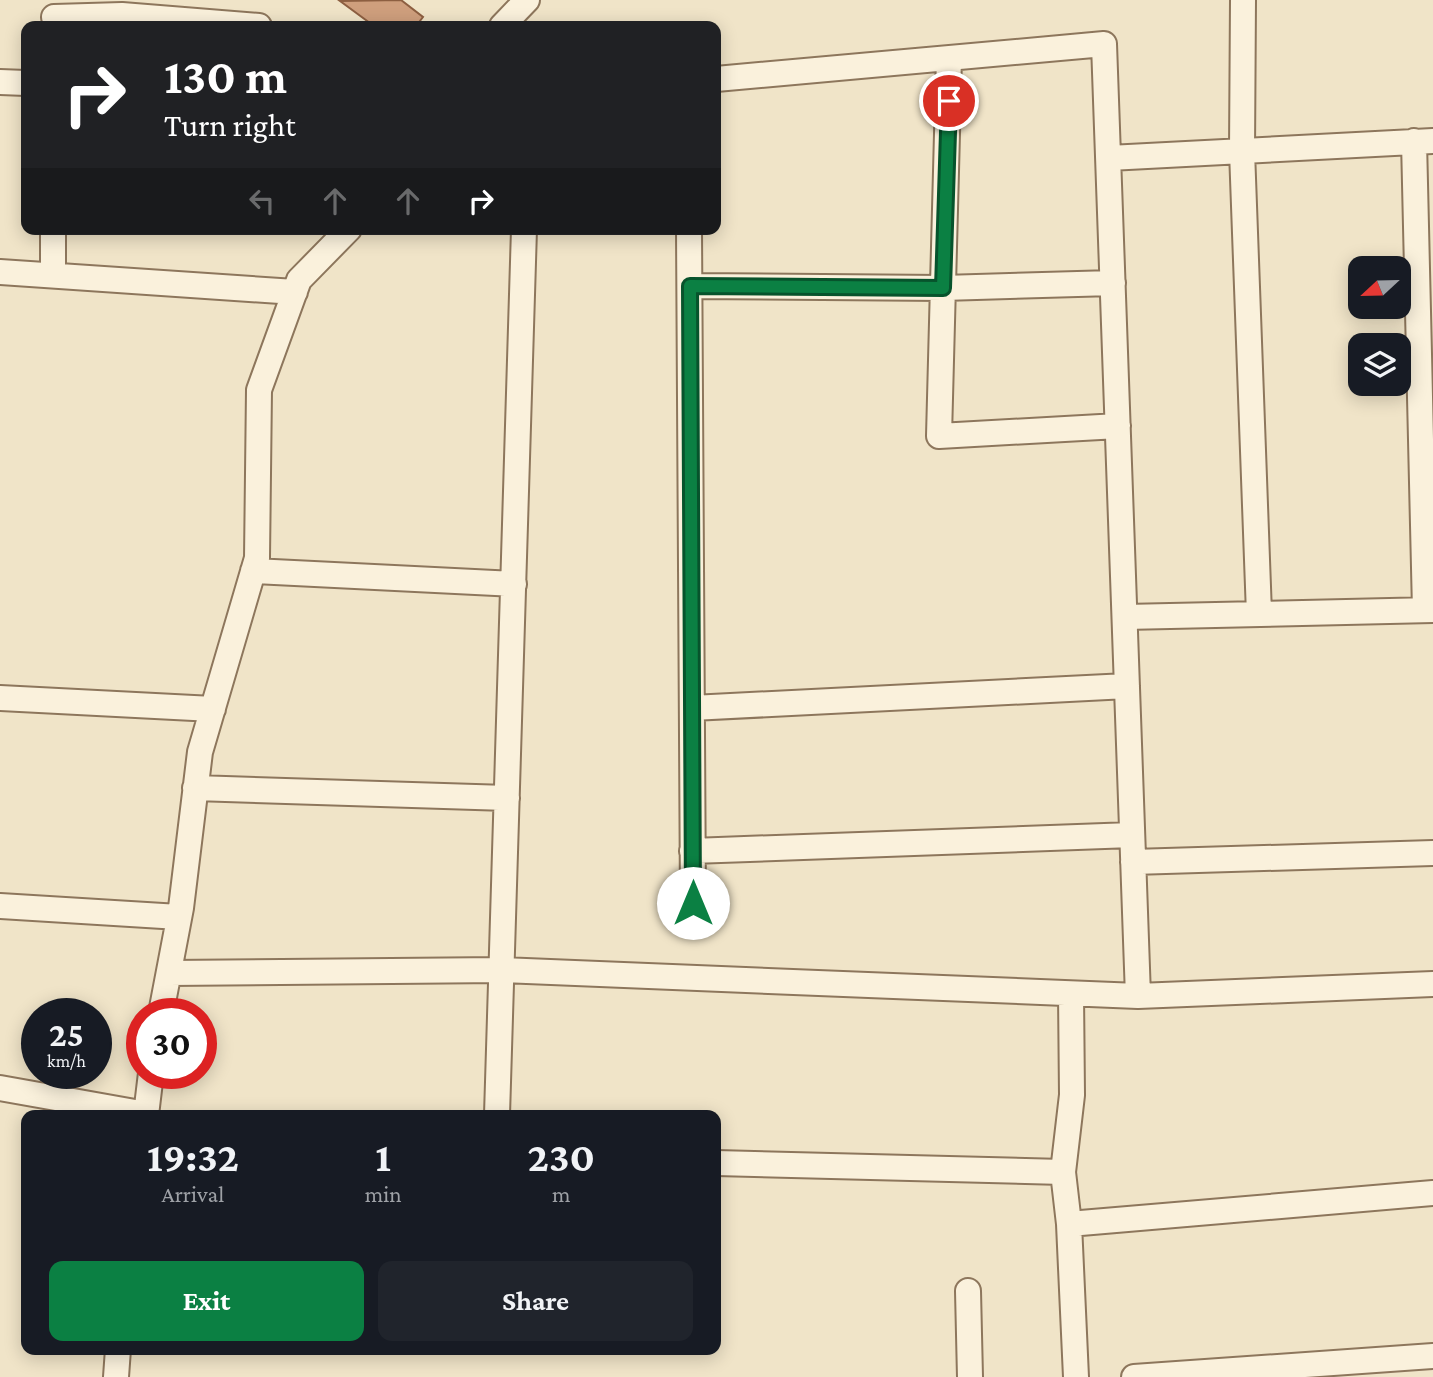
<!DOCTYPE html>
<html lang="en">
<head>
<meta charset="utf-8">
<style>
  :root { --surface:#171b24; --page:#20242c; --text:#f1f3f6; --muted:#9ea1a6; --accent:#0b8043 }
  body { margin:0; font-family:"Crimson Pro",serif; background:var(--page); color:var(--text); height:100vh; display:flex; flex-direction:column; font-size:26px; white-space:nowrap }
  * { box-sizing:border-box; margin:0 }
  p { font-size:23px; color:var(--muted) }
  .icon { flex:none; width:38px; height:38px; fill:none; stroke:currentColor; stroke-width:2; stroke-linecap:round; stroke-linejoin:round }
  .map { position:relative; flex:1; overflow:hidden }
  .side { position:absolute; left:21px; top:1110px; width:700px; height:245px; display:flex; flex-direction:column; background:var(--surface); border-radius:14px; box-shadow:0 4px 18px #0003 }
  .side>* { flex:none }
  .guide { position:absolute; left:21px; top:21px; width:700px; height:214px; border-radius:14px; box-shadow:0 4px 18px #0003; background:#202124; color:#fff; overflow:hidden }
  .needle { width:46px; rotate:248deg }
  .controls { position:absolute; left:1348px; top:256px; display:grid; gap:14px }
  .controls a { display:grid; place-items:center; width:63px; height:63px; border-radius:14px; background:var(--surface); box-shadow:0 4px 18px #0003; font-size:35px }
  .speed { position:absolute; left:21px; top:998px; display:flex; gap:14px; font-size:35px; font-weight:700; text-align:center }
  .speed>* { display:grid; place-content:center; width:91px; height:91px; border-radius:50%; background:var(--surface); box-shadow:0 4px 18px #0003; line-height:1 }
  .speed small { font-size:18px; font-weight:400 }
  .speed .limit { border:10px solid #d22; background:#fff; color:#111 }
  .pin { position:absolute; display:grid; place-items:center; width:60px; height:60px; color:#fff; margin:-30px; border:4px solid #fff; border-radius:50%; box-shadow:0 2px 7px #0007 }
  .me { position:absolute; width:77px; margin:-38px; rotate:0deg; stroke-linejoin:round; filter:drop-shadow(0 0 5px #0008) }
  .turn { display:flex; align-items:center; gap:24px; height:147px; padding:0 28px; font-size:32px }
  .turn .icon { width:91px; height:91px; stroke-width:2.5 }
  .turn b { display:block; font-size:49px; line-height:60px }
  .lanes { display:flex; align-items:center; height:66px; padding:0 28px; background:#0003; justify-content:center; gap:35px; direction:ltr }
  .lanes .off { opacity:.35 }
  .eta { display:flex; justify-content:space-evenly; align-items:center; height:119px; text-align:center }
  .eta b { font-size:42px; font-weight:700; line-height:49px }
  .action { display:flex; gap:14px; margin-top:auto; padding:14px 28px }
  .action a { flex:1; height:80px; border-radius:14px; background:var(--accent); color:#fff; font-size:28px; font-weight:700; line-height:80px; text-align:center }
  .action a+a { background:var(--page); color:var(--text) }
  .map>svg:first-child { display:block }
  .building { fill:#cf9f7d; stroke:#8d5f41; stroke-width:2 }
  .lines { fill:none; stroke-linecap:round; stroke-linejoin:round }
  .minor-casing { stroke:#8d765c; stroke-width:28 }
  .minor { stroke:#faf1dc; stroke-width:24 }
  .route-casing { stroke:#07532c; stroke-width:18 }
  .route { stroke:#0b8043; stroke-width:12 }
</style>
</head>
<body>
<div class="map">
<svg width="1433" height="1377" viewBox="0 0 1433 1377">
  <rect width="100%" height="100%" fill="#f0e4c8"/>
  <!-- building -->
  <path class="building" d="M401,0l22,17 -7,9h-42l-34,-25z"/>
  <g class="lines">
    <!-- minor casing -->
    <g class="minor-casing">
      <path id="minor" d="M1243,0l-1,151 17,463
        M54,17l68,-2 137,11
        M502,26l25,-26
        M949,58l-10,378 179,-10
        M716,79l388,-35 34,952
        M0,82l26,1
        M1414,141l11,469
        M1109,158l324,-17
        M53,229v45
        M689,229l4,674
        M0,272l295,20
        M690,286l253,2 170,-5
        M253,571l261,13
        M1125,617l308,-7
        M0,698l213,11
        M692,708l435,-22
        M195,788l312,10
        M692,851l440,-16
        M1133,862l300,-9
        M0,906l179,11
        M169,973l332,-3 637,26 295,-12
        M1071,994l1,101 -9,77 6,52 7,153
        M161,1013l20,-105 19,-156 57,-194 2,-168 40,-110 50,-51
        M0,1088l146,26
        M146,1115l5,-42
        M497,1115l27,-886
        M716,1163l347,9
        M1069,1224l364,-31
        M968,1291l2,86
        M116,1377l2,-28
        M1134,1377l299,-21"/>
    </g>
    <!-- minor -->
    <use href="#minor" class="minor"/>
  </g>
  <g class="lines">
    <!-- route casing -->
    <g class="route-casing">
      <path id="route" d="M693,903l-3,-617 253,2 6,-187"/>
    </g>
    <!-- route -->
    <use href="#route" class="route"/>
  </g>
</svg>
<div class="controls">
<a><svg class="needle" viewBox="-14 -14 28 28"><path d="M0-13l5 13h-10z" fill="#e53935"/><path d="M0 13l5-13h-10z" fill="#9ea1a6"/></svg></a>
<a><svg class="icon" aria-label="layers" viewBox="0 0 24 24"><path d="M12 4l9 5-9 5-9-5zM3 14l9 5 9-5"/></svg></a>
</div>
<div class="speed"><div>25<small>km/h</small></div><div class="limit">30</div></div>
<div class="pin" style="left:949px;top:101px;background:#d93025"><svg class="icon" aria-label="arrive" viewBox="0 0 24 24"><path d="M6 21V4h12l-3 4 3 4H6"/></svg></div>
<svg class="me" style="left:693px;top:903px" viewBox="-20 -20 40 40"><circle r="19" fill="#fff"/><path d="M0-13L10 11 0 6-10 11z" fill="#0b8043"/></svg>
<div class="guide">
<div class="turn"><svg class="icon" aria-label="right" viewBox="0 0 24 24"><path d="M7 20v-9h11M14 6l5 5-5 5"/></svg><div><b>130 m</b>Turn right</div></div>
<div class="lanes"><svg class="icon off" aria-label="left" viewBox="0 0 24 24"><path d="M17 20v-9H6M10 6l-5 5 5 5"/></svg><svg class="icon off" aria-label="ahead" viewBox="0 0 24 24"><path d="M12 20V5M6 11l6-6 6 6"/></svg><svg class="icon off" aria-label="ahead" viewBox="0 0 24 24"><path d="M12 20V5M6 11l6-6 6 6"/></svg><svg class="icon" aria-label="right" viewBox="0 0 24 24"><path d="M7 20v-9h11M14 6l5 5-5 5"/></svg></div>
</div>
<section class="side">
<div class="eta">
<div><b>19:32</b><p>Arrival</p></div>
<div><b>1</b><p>min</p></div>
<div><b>230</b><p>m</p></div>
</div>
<div class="action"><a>Exit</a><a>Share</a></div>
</section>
</div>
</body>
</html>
